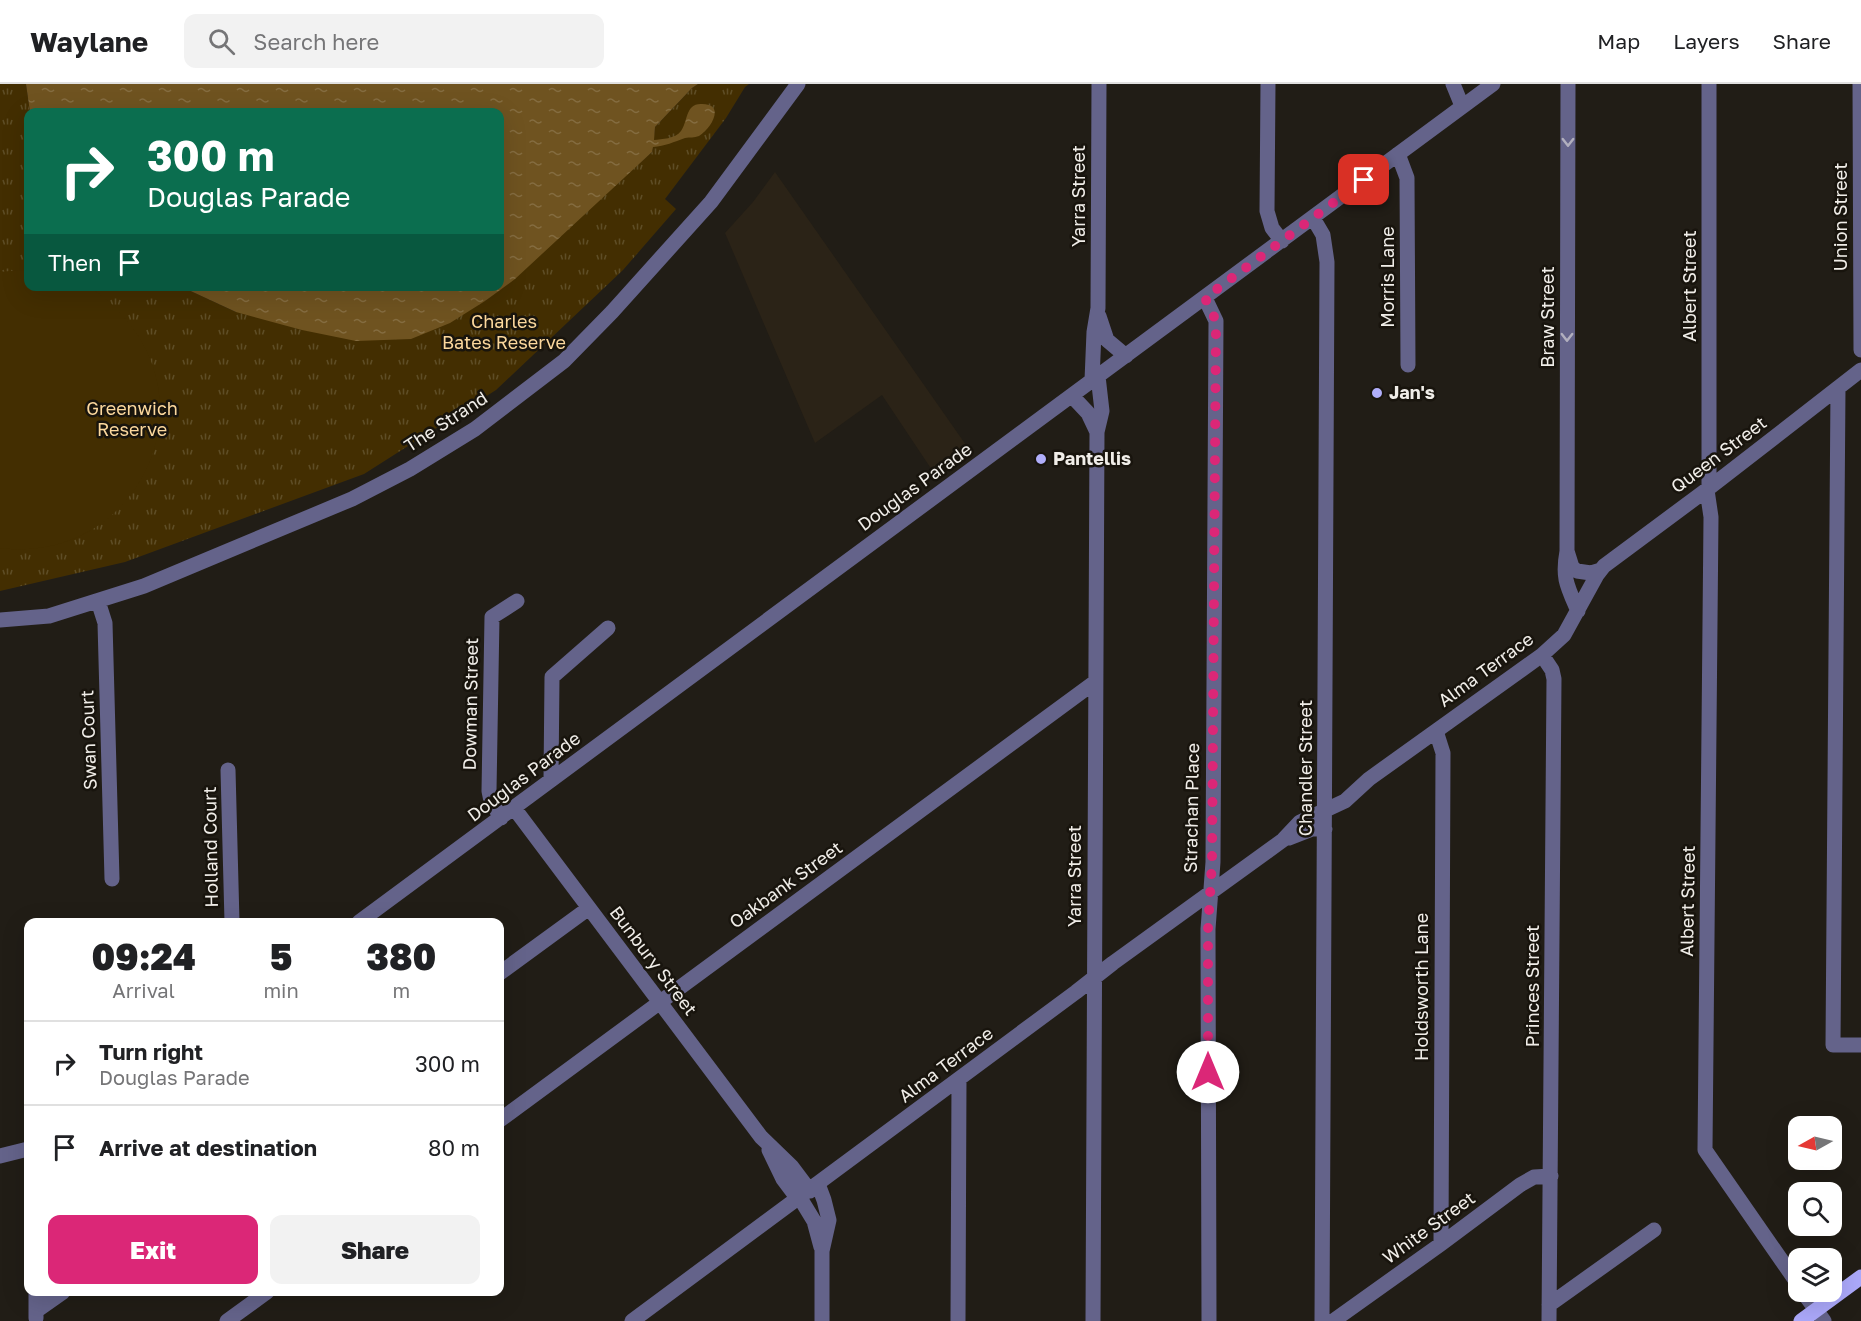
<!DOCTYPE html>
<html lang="en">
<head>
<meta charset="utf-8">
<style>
  :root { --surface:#fff; --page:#f2f2f2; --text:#202124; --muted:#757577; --line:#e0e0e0; --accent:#db2777 }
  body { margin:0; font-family:"Golos Text",sans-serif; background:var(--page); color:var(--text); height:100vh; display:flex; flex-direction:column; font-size:22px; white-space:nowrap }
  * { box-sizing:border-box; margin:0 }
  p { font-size:20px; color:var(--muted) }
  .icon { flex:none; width:33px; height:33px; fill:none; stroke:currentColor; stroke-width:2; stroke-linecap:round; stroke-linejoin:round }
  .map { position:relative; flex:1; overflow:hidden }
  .side { position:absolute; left:24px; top:834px; width:480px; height:378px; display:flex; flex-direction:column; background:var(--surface); border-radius:12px; box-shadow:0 6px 24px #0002 }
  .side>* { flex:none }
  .top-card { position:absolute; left:24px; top:24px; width:480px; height:183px; border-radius:12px; box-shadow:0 6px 24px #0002; background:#0b6e4f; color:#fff; overflow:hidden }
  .needle { width:39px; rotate:262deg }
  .buttons { position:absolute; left:1788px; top:1032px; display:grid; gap:12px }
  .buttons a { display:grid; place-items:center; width:54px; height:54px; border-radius:12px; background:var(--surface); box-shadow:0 6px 24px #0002; font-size:30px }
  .pin { position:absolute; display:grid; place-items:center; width:51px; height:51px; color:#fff; margin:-26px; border-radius:12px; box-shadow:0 3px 9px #0006 }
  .me { position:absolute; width:66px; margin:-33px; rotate:0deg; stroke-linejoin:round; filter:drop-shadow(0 0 4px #0008) }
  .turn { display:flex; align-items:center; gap:21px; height:126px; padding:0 24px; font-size:27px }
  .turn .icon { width:78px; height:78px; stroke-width:2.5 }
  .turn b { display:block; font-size:42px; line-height:51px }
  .then { display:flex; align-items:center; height:57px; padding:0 24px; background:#0003; gap:12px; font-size:22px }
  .eta { display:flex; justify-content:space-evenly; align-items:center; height:102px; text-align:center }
  .eta b { font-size:36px; font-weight:800; line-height:42px }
  .cta { display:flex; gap:12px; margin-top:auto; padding:12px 24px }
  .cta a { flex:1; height:69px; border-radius:12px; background:var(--accent); color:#fff; font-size:24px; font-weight:800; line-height:69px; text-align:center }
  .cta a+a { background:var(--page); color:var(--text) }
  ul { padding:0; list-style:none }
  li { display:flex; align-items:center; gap:18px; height:84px; padding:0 24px; border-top:2px solid var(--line) }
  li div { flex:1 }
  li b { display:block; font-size:22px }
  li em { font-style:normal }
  header { display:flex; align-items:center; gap:36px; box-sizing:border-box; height:84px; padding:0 30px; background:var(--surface); border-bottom:2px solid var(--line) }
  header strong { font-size:28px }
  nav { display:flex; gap:33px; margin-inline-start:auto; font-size:21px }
  .search { width:420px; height:54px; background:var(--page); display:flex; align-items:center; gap:15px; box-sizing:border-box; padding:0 21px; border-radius:12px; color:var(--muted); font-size:22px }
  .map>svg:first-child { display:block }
  .built { fill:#2b2317 }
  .park { fill:url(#park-tufts) }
  .pitch { fill:#432e01 }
  .water { fill:url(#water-ripples) }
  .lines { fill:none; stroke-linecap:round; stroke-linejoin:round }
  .minor { stroke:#64638a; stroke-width:15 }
  .major { stroke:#aca9fb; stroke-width:15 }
  .oneway { stroke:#b1afbe }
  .route { stroke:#db2777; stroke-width:10; stroke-dasharray:0 18 }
  .poi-dot { fill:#b0aefa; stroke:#18140d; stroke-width:2 }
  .labels { text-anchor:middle; stroke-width:5; stroke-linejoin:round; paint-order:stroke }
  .street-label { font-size:18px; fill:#f0ede8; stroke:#18140d }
  .park-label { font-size:18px; fill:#fcd89d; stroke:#18140d }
  .poi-label { font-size:18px; font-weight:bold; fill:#f0ede8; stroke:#18140d; text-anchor:start }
</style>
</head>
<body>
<header>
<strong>Waylane</strong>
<div class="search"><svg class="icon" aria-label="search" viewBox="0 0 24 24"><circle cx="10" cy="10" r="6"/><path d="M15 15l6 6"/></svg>Search here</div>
<nav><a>Map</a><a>Layers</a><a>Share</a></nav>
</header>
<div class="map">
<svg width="1861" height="1237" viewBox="0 0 1861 1237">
  <defs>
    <pattern id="park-tufts" width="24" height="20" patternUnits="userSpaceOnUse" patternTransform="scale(1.5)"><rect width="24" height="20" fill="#432e01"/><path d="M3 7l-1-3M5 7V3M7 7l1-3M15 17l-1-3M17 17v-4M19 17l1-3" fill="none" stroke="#5e4d26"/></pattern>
    <pattern id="water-ripples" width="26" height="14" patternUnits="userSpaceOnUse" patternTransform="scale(1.5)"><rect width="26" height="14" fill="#6f5320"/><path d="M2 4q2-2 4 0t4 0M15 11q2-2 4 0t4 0" fill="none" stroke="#846c40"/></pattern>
  </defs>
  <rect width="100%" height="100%" fill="#211d16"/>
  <!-- built -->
  <path class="built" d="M775,88l191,273 -34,25 -50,-75 -67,48 -90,-210 28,-31z"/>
  <!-- park -->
  <path class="park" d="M0,0h26l4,28h-2v174l154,1 54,25 249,-11 167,-149 3,-25 37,-39 6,-4h51l-4,3 -19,31 -61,81 11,10 -53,61 -127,120 -132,84 -239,88 -125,29z"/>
  <!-- pitch -->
  <path class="pitch" d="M20,186l8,1v15c18,0 38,-2 55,0 14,3 28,17 37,27 93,97 12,252 -120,235v-276z"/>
  <!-- water -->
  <path class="water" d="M26,0h672l-6,4 -37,39 -1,13c8,-1 21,-1 27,-9 7,-9 4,-28 21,-27 24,0 9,25 -3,32 -5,2 -9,1 -14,2 -11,4 -20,8 -32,9l-1,5 -137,127 -30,22 -35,22 -39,16 -55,2 -54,-11 -66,-18 -54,-25 318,-1v-174h-470z"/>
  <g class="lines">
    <!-- minor -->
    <path class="minor" d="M1268,0l-1,127 5,17 10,13
      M1453,0l9,22
      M1568,0l-1,467c-5,27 0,35 11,60
      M1860,0l1,266
      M1398,70l9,24 1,187
      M1313,134l10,17 4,27 -5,1059
      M1205,214l11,23 -3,541 -5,67 1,392
      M1099,232l8,24 19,16
      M1092,296l2,-48 4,-24 1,-224
      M1838,304l-5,657h28
      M1072,312l16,17 9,19
      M1709,404v-404
      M1707,406l4,27 -6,633 93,134
      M1567,467l5,16 5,4 14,2 10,-3
      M98,517l7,22 7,256
      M0,536l49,-4 95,-30 208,-87 58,-30 65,-40 89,-68 48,-49 99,-110 87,-118
      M1542,571l10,15 2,9 -5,642
      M1436,647l7,22 -2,491
      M228,686l4,152
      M551,696l1,-103 56,-49
      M514,724l247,329 31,30 18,24
      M501,734l-10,-17 -2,-10 3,-174 25,-16
      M1289,754l23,-9h13
      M359,838l1134,-838
      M500,889l89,-65
      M500,1036l595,-438
      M769,1066l14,29 15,20
      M0,1072l28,-7
      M818,1100l6,16 5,20 -7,31v70
      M800,1114l14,23 7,26
      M36,1208v26
      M1803,1208l21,29
      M1549,1221l105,-75
      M36,1227l27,-19
      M227,1237l40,-29
      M632,1237l444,-329 37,-29 170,-123 17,-18 45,-21 24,-22 173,-124 22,-20 33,-60 7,-9 105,-78 152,-118
      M958,1237l1,-242
      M1093,1237l4,-889 5,-21 -4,-35
      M1333,1237l108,-77 79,-59 14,-8 17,-1"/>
    <!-- major -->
    <path class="major" d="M1801,1237l60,-44"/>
  </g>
  <!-- one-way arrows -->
  <defs><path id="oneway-chevron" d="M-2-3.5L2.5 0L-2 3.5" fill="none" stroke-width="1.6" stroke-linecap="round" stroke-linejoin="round" transform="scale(1.5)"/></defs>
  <g class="oneway">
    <use href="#oneway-chevron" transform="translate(1568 58) rotate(90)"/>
    <use href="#oneway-chevron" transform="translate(1567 253) rotate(90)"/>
  </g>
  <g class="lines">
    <!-- route -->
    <path class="route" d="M1208,988v-143l4,-67 4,-541 -11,-23 159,-118"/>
  </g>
  <!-- markers -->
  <g class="poi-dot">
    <circle cx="1377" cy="309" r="6"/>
    <circle cx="1041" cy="375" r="6"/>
  </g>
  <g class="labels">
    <!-- street labels -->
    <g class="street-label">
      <text transform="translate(1079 112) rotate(-90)" y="6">Yarra Street</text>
      <text transform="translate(1841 133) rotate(-90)" y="6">Union Street</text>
      <text transform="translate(1388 193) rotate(-90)" y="6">Morris Lane</text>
      <text transform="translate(1690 202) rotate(-90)" y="6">Albert Street</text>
      <text transform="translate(1548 233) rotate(-90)" y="6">Braw Street</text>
      <text transform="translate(446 338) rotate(-33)" y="6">The Strand</text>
      <text transform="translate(1719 371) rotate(-37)" y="6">Queen Street</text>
      <text transform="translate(915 403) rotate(-36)" y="6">Douglas Parade</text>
      <text transform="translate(1486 586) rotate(-36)" y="6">Alma Terrace</text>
      <text transform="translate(471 620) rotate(-89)" y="6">Dowman Street</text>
      <text transform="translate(89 656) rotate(-92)" y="6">Swan Court</text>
      <text transform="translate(1306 684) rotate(-90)" y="6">Chandler Street</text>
      <text transform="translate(524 693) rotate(-37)" y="6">Douglas Parade</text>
      <text transform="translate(1192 724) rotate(-89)" y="6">Strachan Place</text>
      <text transform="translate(211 763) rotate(-91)" y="6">Holland Court</text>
      <text transform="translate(1075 792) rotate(-90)" y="6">Yarra Street</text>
      <text transform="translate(786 801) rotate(-36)" y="6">Oakbank Street</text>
      <text transform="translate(1688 817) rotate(-89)" y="6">Albert Street</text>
      <text transform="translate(653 877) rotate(53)" y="6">Bunbury Street</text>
      <text transform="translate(1533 902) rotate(-90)" y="6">Princes Street</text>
      <text transform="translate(1422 903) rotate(-90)" y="6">Holdsworth Lane</text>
      <text transform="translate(946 981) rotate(-37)" y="6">Alma Terrace</text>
      <text transform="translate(1429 1144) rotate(-36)" y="6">White Street</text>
    </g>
    <!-- park labels -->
    <g class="park-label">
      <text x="504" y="244">Charles<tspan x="504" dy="21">Bates Reserve</tspan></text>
      <text x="132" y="331">Greenwich<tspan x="132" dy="21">Reserve</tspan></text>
    </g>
    <!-- poi labels -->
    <g class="poi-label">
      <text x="1389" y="315">Jan's</text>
      <text x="1053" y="381">Pantellis</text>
    </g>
  </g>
</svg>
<div class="buttons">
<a><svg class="needle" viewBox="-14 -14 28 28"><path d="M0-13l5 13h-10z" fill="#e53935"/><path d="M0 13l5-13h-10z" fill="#757577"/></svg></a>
<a><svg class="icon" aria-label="search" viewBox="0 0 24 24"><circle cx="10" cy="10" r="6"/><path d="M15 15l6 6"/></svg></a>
<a><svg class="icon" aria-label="layers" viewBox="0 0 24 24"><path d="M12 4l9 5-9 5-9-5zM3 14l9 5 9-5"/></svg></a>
</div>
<div class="pin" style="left:1364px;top:96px;background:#d93025"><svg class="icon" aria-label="arrive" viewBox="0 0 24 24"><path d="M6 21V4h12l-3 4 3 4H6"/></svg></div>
<svg class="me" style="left:1208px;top:988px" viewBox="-20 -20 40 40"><circle r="19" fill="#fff"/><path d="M0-13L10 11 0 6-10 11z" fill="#db2777"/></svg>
<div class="top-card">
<div class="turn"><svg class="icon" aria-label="right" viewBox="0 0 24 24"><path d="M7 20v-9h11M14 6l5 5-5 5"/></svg><div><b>300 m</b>Douglas Parade</div></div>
<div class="then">Then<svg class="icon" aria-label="arrive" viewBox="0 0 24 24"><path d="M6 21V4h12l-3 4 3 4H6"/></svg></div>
</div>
<section class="side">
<div class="eta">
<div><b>09:24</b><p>Arrival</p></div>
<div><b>5</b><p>min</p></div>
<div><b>380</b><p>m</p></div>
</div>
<ul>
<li><svg class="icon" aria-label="right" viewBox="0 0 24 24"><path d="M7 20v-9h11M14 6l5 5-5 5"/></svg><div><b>Turn right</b><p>Douglas Parade</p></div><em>300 m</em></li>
<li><svg class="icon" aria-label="arrive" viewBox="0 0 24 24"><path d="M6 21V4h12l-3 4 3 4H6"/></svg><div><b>Arrive at destination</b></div><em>80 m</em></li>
</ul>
<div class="cta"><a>Exit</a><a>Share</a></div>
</section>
</div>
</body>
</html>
